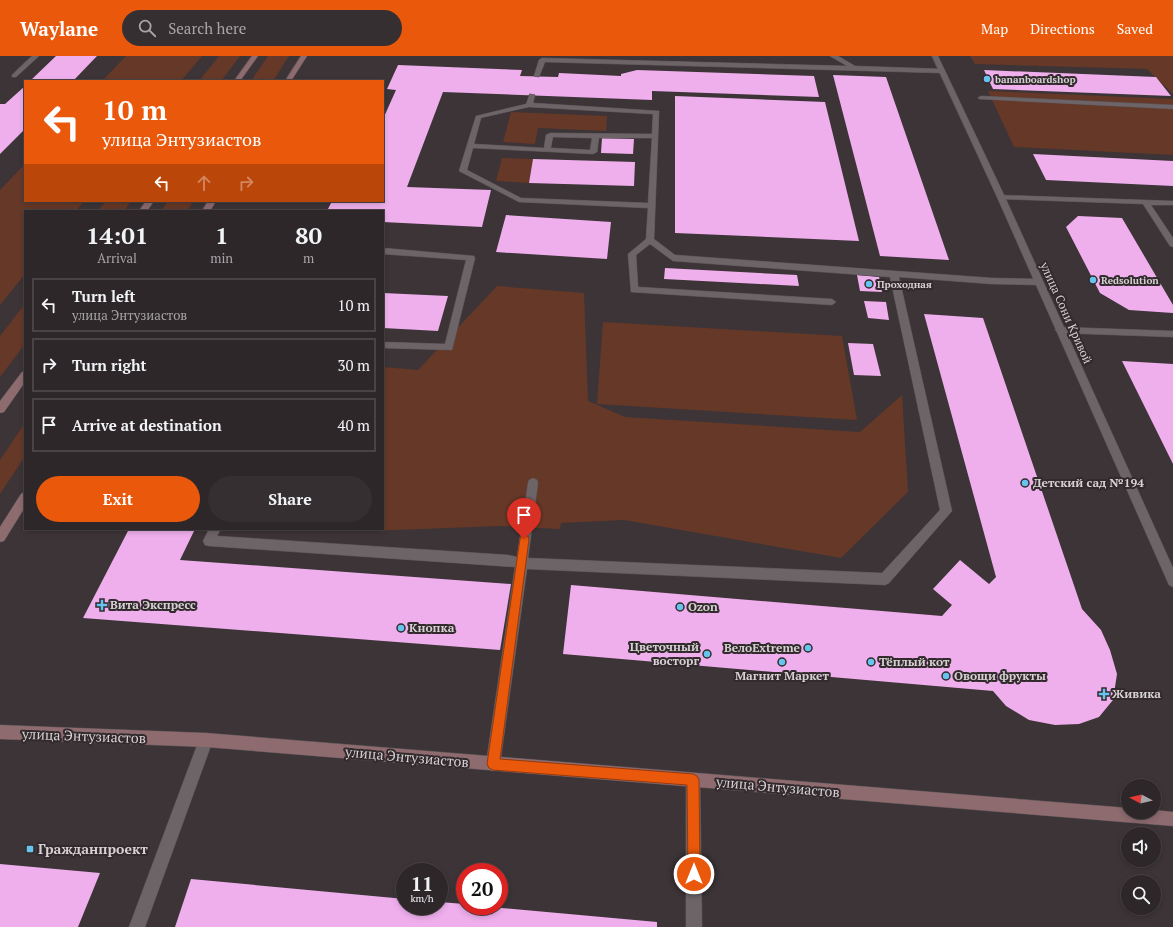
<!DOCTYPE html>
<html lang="en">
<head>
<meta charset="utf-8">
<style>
  :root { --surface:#2d2729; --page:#352f31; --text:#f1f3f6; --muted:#a7a5a8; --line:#484446; --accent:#ea580c }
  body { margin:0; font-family:"PT Serif",serif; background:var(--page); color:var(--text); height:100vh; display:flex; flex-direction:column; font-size:15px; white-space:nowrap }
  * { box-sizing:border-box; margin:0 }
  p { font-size:13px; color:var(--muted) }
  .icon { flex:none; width:22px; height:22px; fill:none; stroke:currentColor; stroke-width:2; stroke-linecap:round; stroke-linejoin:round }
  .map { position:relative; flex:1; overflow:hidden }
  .sheet { position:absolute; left:24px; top:154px; width:360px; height:320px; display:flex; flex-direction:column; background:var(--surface); border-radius:0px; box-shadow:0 2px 6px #0003,0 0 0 1px var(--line) }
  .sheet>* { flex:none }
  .banner { position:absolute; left:24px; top:24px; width:360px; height:122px; border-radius:0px; box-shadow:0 2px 6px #0003,0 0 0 1px var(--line); background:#ea580c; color:#fff; overflow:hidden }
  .needle { width:26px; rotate:277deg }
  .controls { position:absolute; left:1121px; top:723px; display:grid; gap:8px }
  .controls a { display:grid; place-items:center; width:40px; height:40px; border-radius:50%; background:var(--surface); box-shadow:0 2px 6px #0003,0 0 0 1px var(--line); font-size:20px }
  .speed { position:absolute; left:396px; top:807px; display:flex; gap:8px; font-size:20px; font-weight:700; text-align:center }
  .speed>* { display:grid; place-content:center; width:52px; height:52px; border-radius:50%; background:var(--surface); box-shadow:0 2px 6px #0003,0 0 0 1px var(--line); line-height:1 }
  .speed small { font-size:10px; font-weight:400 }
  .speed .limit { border:6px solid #d22; background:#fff; color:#111 }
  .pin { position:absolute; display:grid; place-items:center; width:34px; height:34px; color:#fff; margin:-41px -17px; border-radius:50% 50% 50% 0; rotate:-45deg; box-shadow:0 0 4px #0007 }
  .pin .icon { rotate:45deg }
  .me { position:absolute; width:44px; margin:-22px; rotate:0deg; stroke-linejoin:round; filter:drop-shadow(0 0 3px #0008) }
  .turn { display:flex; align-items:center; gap:14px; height:84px; padding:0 12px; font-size:18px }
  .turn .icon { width:52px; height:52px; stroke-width:2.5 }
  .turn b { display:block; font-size:28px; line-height:34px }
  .lanes { display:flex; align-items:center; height:38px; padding:0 12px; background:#0003; justify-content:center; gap:20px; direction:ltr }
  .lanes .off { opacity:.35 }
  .eta { display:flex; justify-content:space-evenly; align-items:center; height:68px; text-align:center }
  .eta b { font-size:24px; font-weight:700; line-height:28px }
  .button { display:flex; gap:8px; margin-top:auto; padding:8px 12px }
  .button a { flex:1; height:46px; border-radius:24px; background:var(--accent); color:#fff; font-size:16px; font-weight:700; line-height:46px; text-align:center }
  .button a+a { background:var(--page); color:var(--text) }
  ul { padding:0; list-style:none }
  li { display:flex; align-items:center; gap:12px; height:54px; margin:0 8px 6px; padding:0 4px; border:2px solid var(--line); border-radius:0px }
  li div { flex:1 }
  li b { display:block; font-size:15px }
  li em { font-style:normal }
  header { display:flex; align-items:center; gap:24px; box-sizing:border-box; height:56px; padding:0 20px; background:var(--accent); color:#fff }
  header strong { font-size:19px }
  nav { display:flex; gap:22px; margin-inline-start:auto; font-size:14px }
  .search { width:280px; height:36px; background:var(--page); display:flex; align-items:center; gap:10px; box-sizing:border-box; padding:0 14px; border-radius:22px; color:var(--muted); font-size:15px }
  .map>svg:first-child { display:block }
  .green { fill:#663827 }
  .building { fill:#efafed }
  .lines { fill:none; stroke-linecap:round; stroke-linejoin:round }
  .service-casing { stroke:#595255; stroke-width:1 }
  .tertiary-casing { stroke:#595255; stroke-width:1 }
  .secondary-casing { stroke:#595255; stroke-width:1 }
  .service { fill:#6d6467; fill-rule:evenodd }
  .tertiary { fill:#6d6467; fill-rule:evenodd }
  .secondary { fill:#8d6b6f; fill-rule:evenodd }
  .route { fill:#ea580c; stroke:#983908 }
  .poi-dot { fill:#67c4ef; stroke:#322a2d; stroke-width:1.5 }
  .labels { text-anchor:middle; stroke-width:4; stroke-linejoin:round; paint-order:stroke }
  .far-poi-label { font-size:10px; font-weight:bold; fill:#d6d1d3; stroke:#322a2d; text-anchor:start }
  .street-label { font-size:12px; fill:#d6d1d3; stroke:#322a2d }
  .poi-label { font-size:12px; font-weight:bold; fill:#d6d1d3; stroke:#322a2d; text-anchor:start }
  .near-street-label { font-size:14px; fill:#d6d1d3; stroke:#322a2d }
  .near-poi-label { font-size:14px; font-weight:bold; fill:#d6d1d3; stroke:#322a2d; text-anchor:start }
</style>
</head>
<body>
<header>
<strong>Waylane</strong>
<div class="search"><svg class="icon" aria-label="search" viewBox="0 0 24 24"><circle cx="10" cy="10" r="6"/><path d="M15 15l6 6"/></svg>Search here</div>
<nav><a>Map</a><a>Directions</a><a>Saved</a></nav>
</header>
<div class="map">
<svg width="1173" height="871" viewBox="0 0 1173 871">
  <rect width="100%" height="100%" fill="#3c3437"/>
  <!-- green -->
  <path class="green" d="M126,0h76l-21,25h-79z
    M219,0h21l-19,25h-22z
    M268,0h21l-16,25h-22z
    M970,0h203v38l-26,-25 -172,-5z
    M988,35l185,8v56l-159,-8z
    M511,56l96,4 -1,15 -68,-3 -3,16 -32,-2z
    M502,102l31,1 -4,24 -33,-2z
    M25,108v37h59l-8,10h-51v63l-25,31v-115z
    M106,145h25l-7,10h-26z
    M168,145h26l-7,10h-26z
    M497,230l87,7 4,108 37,16 235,15 42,-37 6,97 -67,66 -217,-38 -63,3 -1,6 -60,-3 -131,5 -13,-2h27v-162l35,3z
    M25,248v40l-25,33v-41z
    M603,266l239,14 15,84 -260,-16z
    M25,367v33l-25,38v-34z"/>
  <!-- building -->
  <path class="building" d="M56,0h41l-24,25h-43z
    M398,9l124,5 -2,6 38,1 1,-4 62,3v-2l16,-4 177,6 5,21 -167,-6v9l-209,-8 -36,95 84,3 -9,37 -99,-5v-11h-56l5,-10h51v-82l13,-29 -9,-1z
    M984,14l172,7 15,19 -178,-7z
    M833,19l53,2 63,183 -69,-4z
    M25,30v43l-25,25v-50h5z
    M675,40l150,6 34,139 -184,-8z
    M602,82l32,1 -1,15 -32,-1z
    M1033,98l140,7v25l-127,-6z
    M533,103l102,3 -1,24 -105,-3z
    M506,159l105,7 -4,37 -111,-7z
    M1078,160l44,2 51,87v8l-44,-3 -29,-17 -34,-66z
    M665,212l132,7 2,11 -135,-7z
    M857,219l22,2 3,15 -22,-1z
    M383,237l65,3 -10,35 -55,-3z
    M864,245l22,1 3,18 -21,-2z
    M924,258l59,4 97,285 2,6 19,21 9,20 7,24 -4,26 -14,17 -20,7 -24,1 -26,-5 -23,-14 -13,-15 -430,-37 8,-69 371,31 10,-11 -19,-16 27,-29 29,24 7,-7z
    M848,287l25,1 8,32 -27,-1z
    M1122,305l51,3v100z
    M129,473h66l-15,31 331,24 -11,66 -417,-32z
    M0,808l100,9 -22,54h-78z
    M191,823l214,20v7h34v-4l26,2v2h16l176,16v5h-482z"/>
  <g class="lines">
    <!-- service casing -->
    <g class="service-casing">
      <path id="service" d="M32,0h7l-23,21h-4v-2z
        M830,0h8l17,10 87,3 3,2 -3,2 -397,-11 -6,15 -5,-1 5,-16 3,-2 305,8z
        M530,38l5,1 -2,8 126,8 -5,128 21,16 317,23 47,1 4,3 -4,3 -47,-1 -93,-7 53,234 -63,72 -4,2 -358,-16 -27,195 -2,5 -5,2 -5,-2 -2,-5 29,-197 -306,-21 -4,-1 -2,-4 6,-12h12l-4,7 291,19 9,2 11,-74 1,-3 4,-2 4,2 1,3 -10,75 354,15 58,-63 -50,-233 -217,-16 -23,-17 -14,11 2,32 194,12 4,3 -4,3 -201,-13 -3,-38 18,-15 2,-31 -129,-6 -60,-31 17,-55 50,-12zM529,51l124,7 -1,20 -102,-1 -4,2 -2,13 -70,-4 7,-26zM553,81l39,1 -2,12 -39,-2zM599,82h53l-4,65 -127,-5 -54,-28 6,-22 120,6 4,-2z
        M981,40l192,9v4l-194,-10 -1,-1z
        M998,139l175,6v4h-22l22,33v9l-3,-1 -27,-42 -142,-5 -4,-2z
        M383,192l91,8 1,2 -23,92 -69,-2v-6l62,2 21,-84 -83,-6z
        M1060,271l113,4v6l-113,-4 -5,-3z
        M206,677l5,2 2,5 -68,187h-16l70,-187 2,-5z
        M693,717l5,2 2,5 2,147h-16v-147l2,-5z"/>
    </g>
    <!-- tertiary casing -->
    <g class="tertiary-casing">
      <path id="tertiary" d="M932,0h6l67,141 168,371v19l-4,-2 -172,-388z"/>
    </g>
    <!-- secondary casing -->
    <g class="secondary-casing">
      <path id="secondary" d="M252,0h6l-18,25h-6z
        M301,0h6l-16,25h-6z
        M146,145h8l-7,10h-8z
        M208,145h8l-6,10h-8z
        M25,315v11l-21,30 -4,1v-12l22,-29z
        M25,436v15l-21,34 -4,1v-15l21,-33z
        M0,669l206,8 922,75v4h26v-2l19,2v14l-967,-79 -206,-8z"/>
    </g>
    <!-- service -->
    <use href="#service" class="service"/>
    <!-- tertiary -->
    <use href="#tertiary" class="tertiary"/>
    <!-- secondary -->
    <use href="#secondary" class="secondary"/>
  </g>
  <!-- route -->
  <path class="route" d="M524,479l4,1 1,3 -29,220 193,15 4,2 2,4 1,94 -2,4 -4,2 -5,-2 -1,-4 -1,-89 -194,-15 -4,-2 -2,-4 33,-225 1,-3z"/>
  <!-- markers -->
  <g class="poi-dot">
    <circle cx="987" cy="23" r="4"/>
    <circle cx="1093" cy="224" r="4"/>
    <circle cx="869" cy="228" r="4"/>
    <circle cx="1025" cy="427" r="4"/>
    <path d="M100 543h4v4h4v4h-4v4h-4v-4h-4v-4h4z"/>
    <circle cx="680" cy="551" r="4"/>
    <circle cx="401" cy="572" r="4"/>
    <circle cx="808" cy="592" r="4"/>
    <circle cx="707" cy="598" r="4"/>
    <circle cx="782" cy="606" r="4"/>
    <circle cx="871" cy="606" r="4"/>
    <circle cx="946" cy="620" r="4"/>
    <path d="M1102 632h4v4h4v4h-4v4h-4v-4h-4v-4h4z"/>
    <rect x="26" y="789" width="8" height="8" rx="2"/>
  </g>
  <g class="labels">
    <!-- far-poi labels -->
    <g class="far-poi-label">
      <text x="995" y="27">bananboardshop</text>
      <text x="1101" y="228">Redsolution</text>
      <text x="877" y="232">Проходная</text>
    </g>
    <!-- street labels -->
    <g class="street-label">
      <text transform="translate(1066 257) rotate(66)" y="4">улица Сони Кривой</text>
    </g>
    <!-- poi labels -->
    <g class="poi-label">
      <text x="1033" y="431">Детский сад №194</text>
      <text x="110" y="553">Вита Экспресс</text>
      <text x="688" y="555">Ozon</text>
      <text x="409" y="576">Кнопка</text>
      <text x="699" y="595" text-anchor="end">Цветочный<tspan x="699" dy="14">восторг</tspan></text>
      <text x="800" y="596" text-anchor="end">ВелоExtreme</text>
      <text x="879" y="610">Тёплый кот</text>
      <text x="782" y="624" text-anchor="middle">Магнит Маркет</text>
      <text x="954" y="624">Овощи фрукты</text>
      <text x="1112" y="642">Живика</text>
    </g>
    <!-- near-street labels -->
    <g class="near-street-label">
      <text transform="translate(84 680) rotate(2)" y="5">улица Энтузиастов</text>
      <text transform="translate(407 701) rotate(5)" y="5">улица Энтузиастов</text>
      <text transform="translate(778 731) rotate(5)" y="5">улица Энтузиастов</text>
    </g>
    <!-- near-poi labels -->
    <g class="near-poi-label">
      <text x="38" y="798">Гражданпроект</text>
    </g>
  </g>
</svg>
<div class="controls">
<a><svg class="needle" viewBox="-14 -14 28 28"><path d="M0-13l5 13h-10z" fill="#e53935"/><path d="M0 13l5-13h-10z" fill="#a7a5a8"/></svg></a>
<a><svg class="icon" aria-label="sound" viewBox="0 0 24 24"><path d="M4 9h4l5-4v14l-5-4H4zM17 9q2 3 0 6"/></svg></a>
<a><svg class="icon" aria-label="search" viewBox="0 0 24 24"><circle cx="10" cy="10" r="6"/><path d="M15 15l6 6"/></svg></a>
</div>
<div class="speed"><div>11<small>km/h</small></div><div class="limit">20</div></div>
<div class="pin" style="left:524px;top:483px;background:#d93025"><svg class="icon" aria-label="arrive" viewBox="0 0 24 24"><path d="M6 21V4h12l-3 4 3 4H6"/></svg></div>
<svg class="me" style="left:694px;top:818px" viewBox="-20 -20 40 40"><circle r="17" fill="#ea580c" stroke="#fff" stroke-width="3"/><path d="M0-11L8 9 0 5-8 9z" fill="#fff"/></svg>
<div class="banner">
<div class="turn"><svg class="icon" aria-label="left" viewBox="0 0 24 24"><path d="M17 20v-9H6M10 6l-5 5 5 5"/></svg><div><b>10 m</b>улица Энтузиастов</div></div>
<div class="lanes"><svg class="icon" aria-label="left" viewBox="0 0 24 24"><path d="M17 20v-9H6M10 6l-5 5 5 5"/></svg><svg class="icon off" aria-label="ahead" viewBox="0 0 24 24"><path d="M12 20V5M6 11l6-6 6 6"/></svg><svg class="icon off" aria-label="right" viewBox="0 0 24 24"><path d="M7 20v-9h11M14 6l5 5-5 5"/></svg></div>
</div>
<section class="sheet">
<div class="eta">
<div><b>14:01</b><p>Arrival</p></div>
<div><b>1</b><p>min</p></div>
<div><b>80</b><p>m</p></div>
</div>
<ul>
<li><svg class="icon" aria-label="left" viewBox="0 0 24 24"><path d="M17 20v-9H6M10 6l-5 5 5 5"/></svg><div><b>Turn left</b><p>улица Энтузиастов</p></div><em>10 m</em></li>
<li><svg class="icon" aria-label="right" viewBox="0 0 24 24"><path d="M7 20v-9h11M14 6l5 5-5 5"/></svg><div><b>Turn right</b></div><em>30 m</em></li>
<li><svg class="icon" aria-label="arrive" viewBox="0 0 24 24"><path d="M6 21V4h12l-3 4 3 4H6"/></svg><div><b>Arrive at destination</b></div><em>40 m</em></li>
</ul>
<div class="button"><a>Exit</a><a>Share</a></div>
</section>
</div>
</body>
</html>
